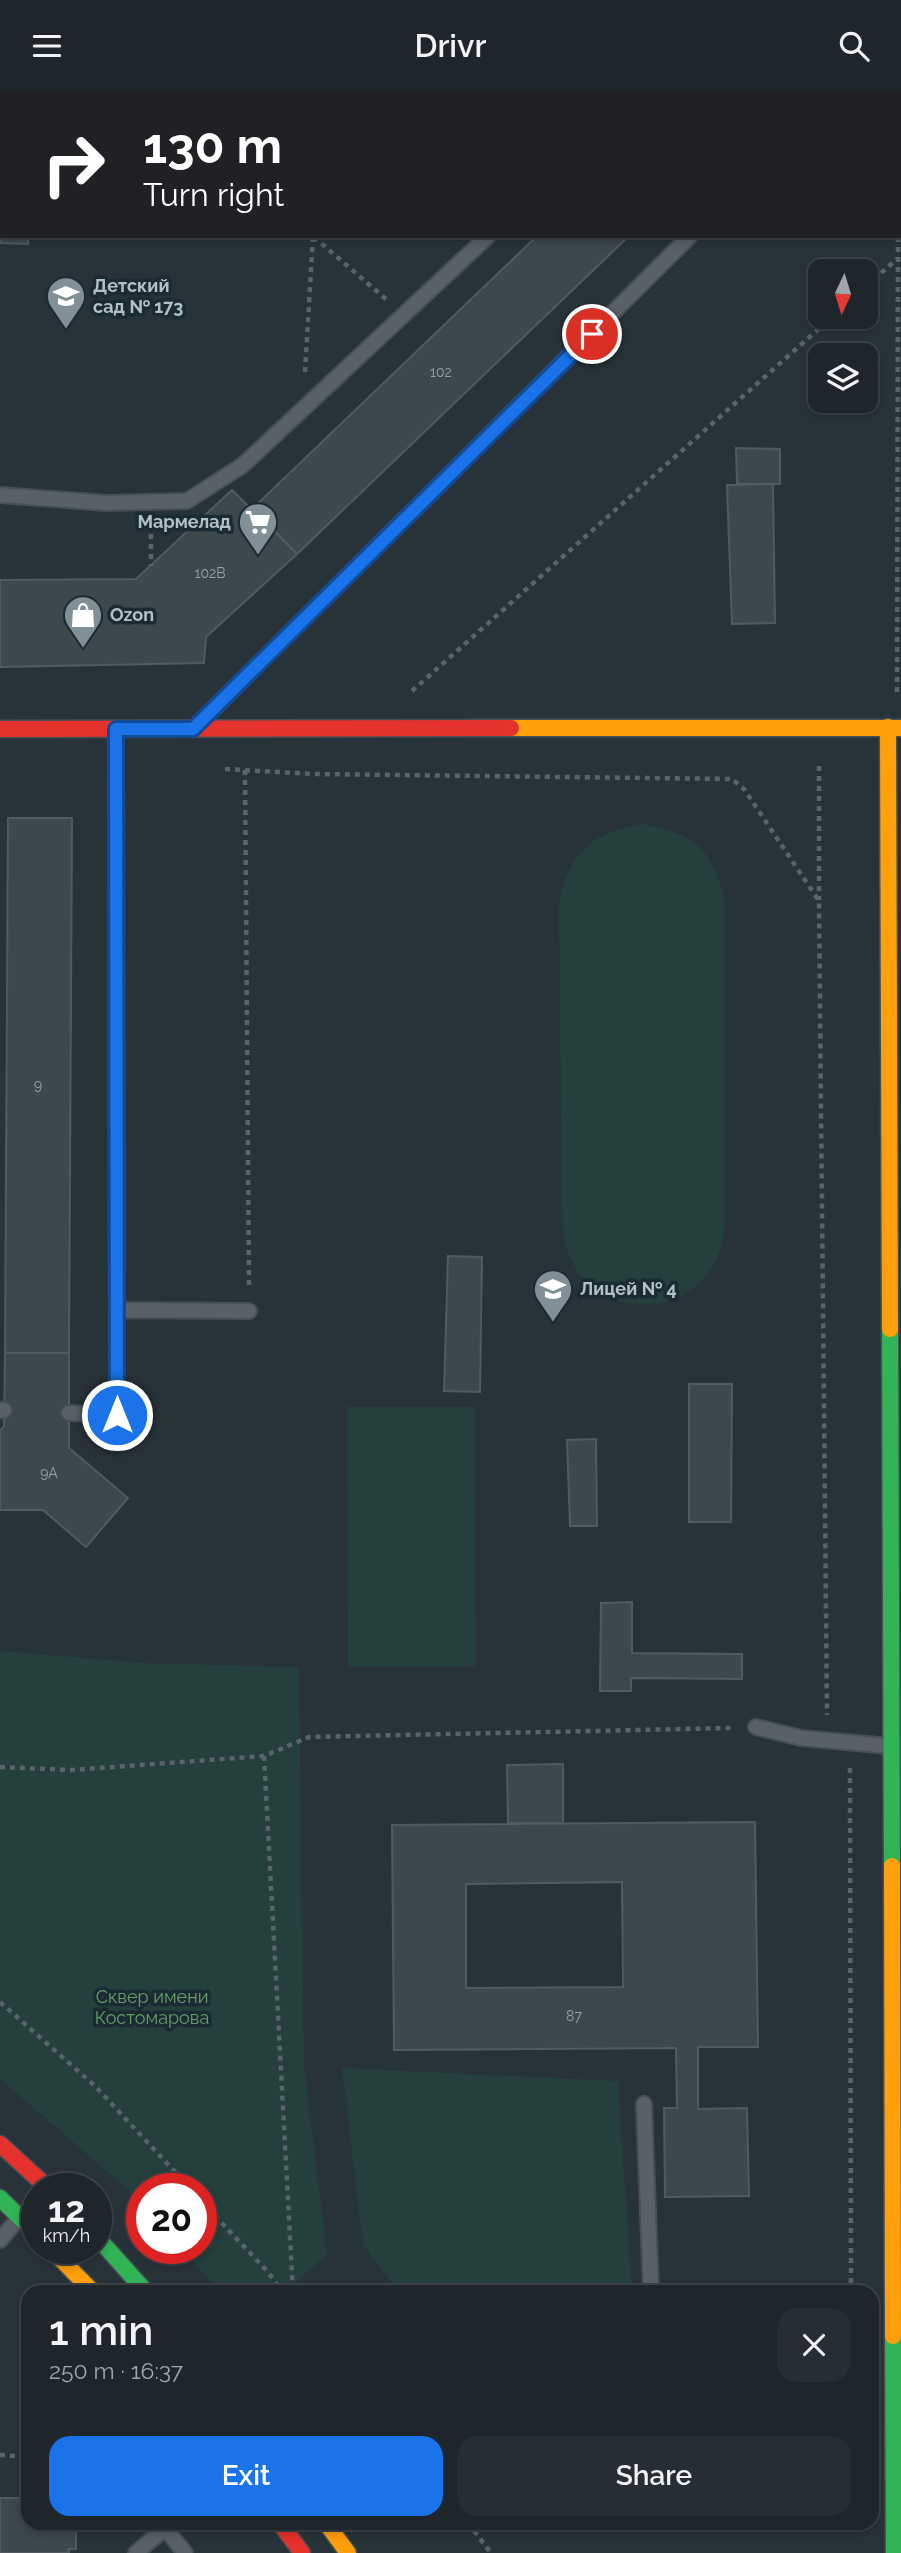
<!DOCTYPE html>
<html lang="en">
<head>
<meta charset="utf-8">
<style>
  :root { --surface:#1e262b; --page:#262e33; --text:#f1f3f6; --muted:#a1a5a9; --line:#3c4347; --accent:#1a73e8 }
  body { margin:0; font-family:Raleway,sans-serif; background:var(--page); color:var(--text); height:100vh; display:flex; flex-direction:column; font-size:26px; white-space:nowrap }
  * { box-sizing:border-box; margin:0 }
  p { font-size:23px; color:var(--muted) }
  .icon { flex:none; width:38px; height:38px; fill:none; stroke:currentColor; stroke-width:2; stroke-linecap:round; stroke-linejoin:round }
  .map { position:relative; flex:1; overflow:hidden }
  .panel { position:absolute; left:21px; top:2194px; width:858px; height:245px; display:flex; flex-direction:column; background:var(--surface); border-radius:21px; box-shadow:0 4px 10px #0003,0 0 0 2px var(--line) }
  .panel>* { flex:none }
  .guide { position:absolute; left:0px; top:0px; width:901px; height:147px; box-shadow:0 4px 10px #0003,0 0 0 2px var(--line); background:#202124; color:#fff; overflow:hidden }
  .needle { width:46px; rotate:184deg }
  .tools { position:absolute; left:808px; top:168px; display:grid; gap:14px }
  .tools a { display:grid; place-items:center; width:70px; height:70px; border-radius:14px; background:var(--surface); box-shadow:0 4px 10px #0003,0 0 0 2px var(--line); font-size:35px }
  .speed { position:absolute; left:21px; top:2082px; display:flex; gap:14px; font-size:35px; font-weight:700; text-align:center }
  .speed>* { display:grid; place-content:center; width:91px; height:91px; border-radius:50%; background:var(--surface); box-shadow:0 4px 10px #0003,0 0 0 2px var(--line); line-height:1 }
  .speed small { font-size:18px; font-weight:400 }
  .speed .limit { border:10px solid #d22; background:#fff; color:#111 }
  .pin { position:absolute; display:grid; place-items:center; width:60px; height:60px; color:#fff; margin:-30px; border:4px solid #fff; border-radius:50%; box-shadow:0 2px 7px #0007 }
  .me { position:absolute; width:77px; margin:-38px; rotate:0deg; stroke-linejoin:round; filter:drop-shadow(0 0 5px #0008) }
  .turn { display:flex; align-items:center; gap:24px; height:147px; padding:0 28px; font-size:32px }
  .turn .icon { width:91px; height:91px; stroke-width:2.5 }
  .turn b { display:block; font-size:49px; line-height:60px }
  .round { display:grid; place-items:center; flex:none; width:74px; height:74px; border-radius:21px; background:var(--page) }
  .overview { display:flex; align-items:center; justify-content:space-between; height:119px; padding:0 28px }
  h1 { font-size:42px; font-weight:600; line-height:52px }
  .primary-button { display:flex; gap:14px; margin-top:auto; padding:14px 28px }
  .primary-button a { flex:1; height:80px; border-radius:21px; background:var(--accent); color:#fff; font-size:28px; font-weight:600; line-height:80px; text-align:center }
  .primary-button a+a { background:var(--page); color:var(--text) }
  header { display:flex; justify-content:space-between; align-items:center; height:91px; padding:0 28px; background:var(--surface); font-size:32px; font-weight:600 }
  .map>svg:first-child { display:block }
  .green { fill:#243f3c }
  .building { fill:#3d484c; stroke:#505a60; stroke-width:2; fill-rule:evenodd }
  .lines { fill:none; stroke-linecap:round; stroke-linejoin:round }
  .lane-casing { stroke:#454f55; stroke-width:18 }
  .fast-casing { stroke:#454f55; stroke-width:19 }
  .slow-casing { stroke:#454f55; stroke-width:19 }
  .jam-casing { stroke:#454f55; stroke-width:19 }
  .path { stroke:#596368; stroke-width:4.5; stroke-dasharray:5 5; stroke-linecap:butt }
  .lane { stroke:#586166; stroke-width:14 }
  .fast { stroke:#30b455; stroke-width:16 }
  .slow { stroke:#ff9f0a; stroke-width:16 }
  .jam { stroke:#e5322d; stroke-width:16 }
  .route-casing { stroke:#114b97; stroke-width:18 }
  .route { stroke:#1a73e8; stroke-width:12 }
  .labels { text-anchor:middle; stroke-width:7; stroke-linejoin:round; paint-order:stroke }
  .number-label { font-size:14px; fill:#94a3aa }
  .poi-label { font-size:18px; font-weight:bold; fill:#b1c1ca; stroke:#1a2b34; text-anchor:start }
  .park-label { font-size:18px; fill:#669e66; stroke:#1a2b34 }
</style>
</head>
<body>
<header><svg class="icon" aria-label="menu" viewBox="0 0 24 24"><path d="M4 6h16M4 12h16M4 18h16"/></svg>Drivr<svg class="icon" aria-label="search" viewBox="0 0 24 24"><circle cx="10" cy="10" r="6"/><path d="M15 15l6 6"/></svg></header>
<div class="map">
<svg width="901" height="2462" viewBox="0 0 901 2462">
  <rect width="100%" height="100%" fill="#283339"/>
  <!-- green -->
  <path class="green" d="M642,733c51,9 72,25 83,77v318c-2,16 -3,32 -12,47 -25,42 -87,52 -123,19 -18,-15 -24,-36 -28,-58l-3,-323c11,-53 30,-70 83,-80z
    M347,1316h127l2,259h-128z
    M0,1560l144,12 155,4 5,398 23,190 -43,37h-64l-39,-43h20v-60h-59v16l-17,-18 -125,-108z
    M342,1977l276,13 14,211h-233l-36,-47z"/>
  <!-- building -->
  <path class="building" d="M685,0h177l-179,2z
    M0,86l2,59h26v8l-28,-1z
    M537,145h92l-332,318 -44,-46z
    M736,357l44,1v35h-43z
    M773,393l2,139 -43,1 -5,-139z
    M232,399l65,64 -91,83 -2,26 -204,4v-87l136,-1z
    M8,727h64l-3,535h-64z
    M448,1165l34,1 -2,135 -36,-1z
    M5,1262h64v95l59,50 -42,49 -43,-37h-43v-79l4,-5z
    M689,1293h43l-1,138h-42z
    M596,1348l1,87h-27l-3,-86z
    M632,1511v51l110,1v25l-111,-1v13h-31l1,-88z
    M563,1673v59h-55l-1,-58z
    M755,1731l3,225h-60v62l49,-1 2,88 -84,1 -1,-89h13l-1,-60 -282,2 -2,-225zM622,1791l1,105 -157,1v-104z
    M0,2407h28v25h48v26h-7v4h-69z"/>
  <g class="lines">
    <!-- lane casing -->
    <g class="lane-casing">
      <path id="lane" d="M660,0l1,2
        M641,2l2,-2
        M0,404l106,8 81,-2 56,-36 245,-229
        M199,632l491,-487
        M117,1219l132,1
        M0,1319h4
        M69,1322l48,2 -1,-685
        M756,1636l45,11 88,8
        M644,2013l7,189
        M0,2149l19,-22
        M165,2437l20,25
        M136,2462l35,-30"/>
    </g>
    <!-- fast casing -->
    <g class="fast-casing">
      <path id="fast" d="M890,1238l2,537
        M0,2107l37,36
        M96,2145l51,57
        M893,2245l1,217"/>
    </g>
    <!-- slow casing -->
    <g class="slow-casing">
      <path id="slow" d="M888,636l2,602
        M511,637h390
        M892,1775l1,470
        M51,2158l43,44
        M326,2432l22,30"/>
    </g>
    <!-- jam casing -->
    <g class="jam-casing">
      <path id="jam" d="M0,638l511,-1
        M0,2053l49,45
        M280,2432l22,30"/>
    </g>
    <!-- path -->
    <path class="path" d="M322,2v-2
      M898,2v-2
      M314,146l73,63
      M866,195l31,-27
      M305,281l8,-136
      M151,433v42
      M412,600l420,-374
      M897,601l1,-456
      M819,675v134
      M225,678l88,5 419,5 12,10 75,112 8,814
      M245,679l4,516
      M264,1665l29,537
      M0,1676l72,3 192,-14 45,-19 422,-9
      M850,1677l1,525
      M0,1911l95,84 96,103
      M201,2110l67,71 15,21
      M0,2364l28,2
      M468,2432l23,30"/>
    <!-- lane -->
    <use href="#lane" class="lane"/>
    <!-- fast -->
    <use href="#fast" class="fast"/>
    <!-- slow -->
    <use href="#slow" class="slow"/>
    <!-- jam -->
    <use href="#jam" class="jam"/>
  </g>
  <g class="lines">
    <!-- route casing -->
    <g class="route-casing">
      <path id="route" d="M117,1324l-1,-686h77l399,-395"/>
    </g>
    <!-- route -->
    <use href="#route" class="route"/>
  </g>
  <!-- icons -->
  <defs>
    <g id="school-pin" transform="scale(2.0125)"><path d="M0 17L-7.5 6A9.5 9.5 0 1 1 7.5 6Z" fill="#818f97" stroke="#1a2b34"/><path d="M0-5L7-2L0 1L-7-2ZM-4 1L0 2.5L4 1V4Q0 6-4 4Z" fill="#fff"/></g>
    <g id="supermarket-pin" transform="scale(2.0125)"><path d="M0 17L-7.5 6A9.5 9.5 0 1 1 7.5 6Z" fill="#818f97" stroke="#1a2b34"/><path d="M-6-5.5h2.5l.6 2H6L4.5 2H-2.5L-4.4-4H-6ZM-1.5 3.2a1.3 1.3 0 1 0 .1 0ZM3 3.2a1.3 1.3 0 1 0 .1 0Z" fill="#fff"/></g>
    <g id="shop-pin" transform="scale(2.0125)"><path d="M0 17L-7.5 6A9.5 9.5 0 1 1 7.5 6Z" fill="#818f97" stroke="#1a2b34"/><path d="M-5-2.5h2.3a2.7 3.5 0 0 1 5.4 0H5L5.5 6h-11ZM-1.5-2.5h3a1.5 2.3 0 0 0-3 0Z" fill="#fff"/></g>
  </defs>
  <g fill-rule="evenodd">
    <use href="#school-pin" x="66" y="205"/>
    <use href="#supermarket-pin" x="258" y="431"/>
    <use href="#shop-pin" x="83" y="524"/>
    <use href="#school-pin" x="553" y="1198"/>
  </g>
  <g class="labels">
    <!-- number labels -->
    <g class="number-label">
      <text x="441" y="286">102</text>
      <text x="210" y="487">102В</text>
      <text x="38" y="999">9</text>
      <text x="49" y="1387">9А</text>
      <text x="574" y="1930">87</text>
    </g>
    <!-- poi labels -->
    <g class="poi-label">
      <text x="93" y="201">Детский<tspan x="93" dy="21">сад № 173</tspan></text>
      <text x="231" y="437" text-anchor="end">Мармелад</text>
      <text x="110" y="530">Ozon</text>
      <text x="580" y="1204">Лицей № 4</text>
    </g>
    <!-- park labels -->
    <g class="park-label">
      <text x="152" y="1912">Сквер имени<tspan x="152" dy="21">Костомарова</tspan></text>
    </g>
  </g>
</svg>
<div class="tools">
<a><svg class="needle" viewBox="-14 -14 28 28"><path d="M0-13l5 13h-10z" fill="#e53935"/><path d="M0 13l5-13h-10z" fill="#a1a5a9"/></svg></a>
<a><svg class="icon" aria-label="layers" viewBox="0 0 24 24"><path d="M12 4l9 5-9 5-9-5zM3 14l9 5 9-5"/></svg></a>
</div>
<div class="speed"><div>12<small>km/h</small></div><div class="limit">20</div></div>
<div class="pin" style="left:592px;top:243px;background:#d93025"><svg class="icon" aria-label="arrive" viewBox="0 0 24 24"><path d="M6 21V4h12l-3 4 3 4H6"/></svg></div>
<svg class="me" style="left:117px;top:1324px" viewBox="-20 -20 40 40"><circle r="17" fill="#1a73e8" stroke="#fff" stroke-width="3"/><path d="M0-11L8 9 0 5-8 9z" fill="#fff"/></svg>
<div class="guide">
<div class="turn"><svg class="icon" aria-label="right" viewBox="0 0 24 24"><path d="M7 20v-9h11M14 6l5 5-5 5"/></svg><div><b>130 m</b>Turn right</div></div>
</div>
<section class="panel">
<div class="overview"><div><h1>1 min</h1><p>250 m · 16:37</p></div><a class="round"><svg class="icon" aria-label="close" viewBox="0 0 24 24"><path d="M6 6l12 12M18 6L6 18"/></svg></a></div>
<div class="primary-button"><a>Exit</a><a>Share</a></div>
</section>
</div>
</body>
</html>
